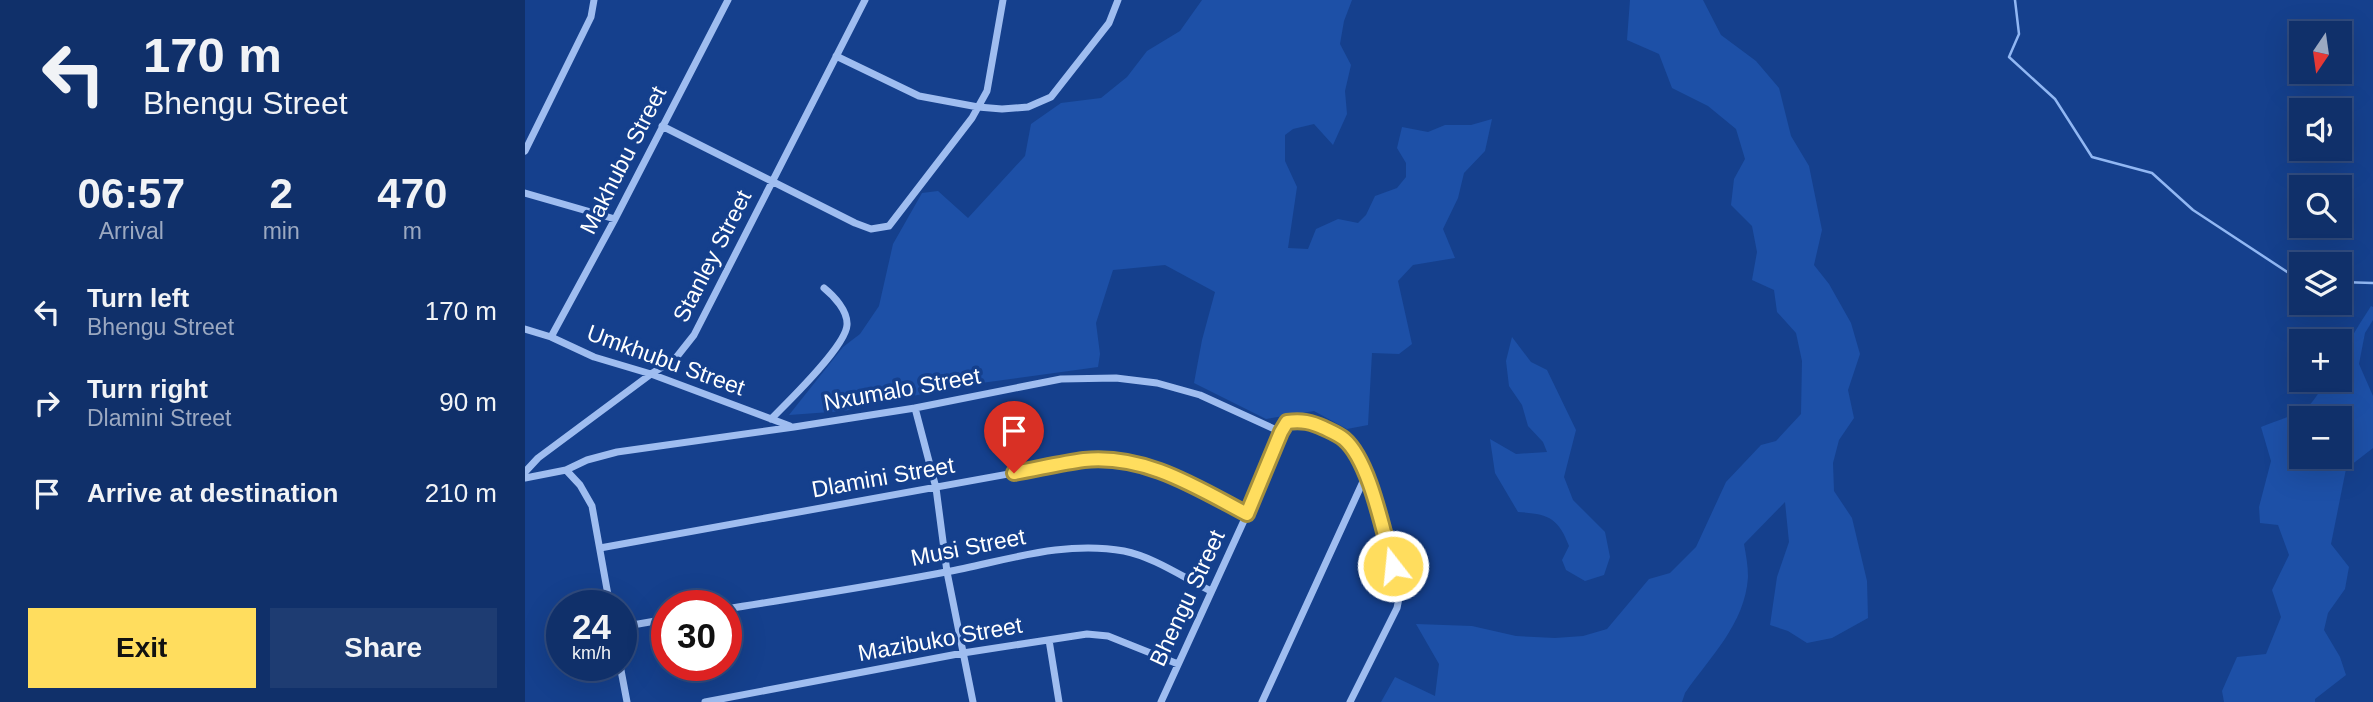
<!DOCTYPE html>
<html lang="en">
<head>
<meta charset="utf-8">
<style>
  :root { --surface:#10306a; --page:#1e3c72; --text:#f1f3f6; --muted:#9ca9c1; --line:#304b7e; --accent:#ffdd5e }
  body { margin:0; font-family:Helvetica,sans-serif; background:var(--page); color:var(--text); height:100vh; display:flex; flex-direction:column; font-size:26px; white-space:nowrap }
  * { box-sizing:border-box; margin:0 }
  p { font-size:23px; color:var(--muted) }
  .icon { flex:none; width:38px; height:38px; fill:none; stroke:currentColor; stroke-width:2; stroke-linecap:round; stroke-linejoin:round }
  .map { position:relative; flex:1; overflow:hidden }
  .panel { display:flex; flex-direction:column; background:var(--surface); width:525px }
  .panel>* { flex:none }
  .guide { background:#10306a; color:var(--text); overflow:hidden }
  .needle { width:46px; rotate:193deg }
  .buttons { position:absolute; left:1764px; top:21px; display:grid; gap:14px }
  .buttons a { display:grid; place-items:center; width:63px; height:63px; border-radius:0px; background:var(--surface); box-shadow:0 7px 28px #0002,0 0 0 2px var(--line); font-size:35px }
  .speed { position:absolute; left:21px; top:590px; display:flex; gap:14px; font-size:35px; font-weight:700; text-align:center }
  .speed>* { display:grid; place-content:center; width:91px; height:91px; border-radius:50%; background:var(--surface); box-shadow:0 7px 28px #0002,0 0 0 2px var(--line); line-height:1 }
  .speed small { font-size:18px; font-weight:400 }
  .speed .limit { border:10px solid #d22; background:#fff; color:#111 }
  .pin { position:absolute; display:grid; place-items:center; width:60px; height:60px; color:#fff; margin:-72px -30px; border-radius:50% 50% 50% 0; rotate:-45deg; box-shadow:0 0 7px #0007 }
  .pin .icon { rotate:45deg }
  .me { position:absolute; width:77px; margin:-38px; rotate:344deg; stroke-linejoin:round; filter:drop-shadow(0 0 5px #0008) }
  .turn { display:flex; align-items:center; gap:24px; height:147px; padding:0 28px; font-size:32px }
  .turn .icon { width:91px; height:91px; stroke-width:2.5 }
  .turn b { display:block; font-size:49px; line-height:60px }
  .eta { display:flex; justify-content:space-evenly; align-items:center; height:119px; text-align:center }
  .eta b { font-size:42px; font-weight:800; line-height:49px }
  .button { display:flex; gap:14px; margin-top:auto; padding:14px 28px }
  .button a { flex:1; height:80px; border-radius:0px; background:var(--accent); color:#111; font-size:28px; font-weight:800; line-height:80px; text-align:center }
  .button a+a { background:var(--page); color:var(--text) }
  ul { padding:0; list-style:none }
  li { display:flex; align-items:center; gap:21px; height:91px; padding:0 28px }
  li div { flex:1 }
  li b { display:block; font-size:26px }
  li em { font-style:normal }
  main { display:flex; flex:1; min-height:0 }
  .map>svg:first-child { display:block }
  .green { fill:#1d50a7; fill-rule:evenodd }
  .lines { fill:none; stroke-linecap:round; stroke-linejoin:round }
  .stream { stroke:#91b7f3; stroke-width:2.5 }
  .minor { stroke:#9fbdf0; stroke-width:7 }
  .route-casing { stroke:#a6903d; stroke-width:18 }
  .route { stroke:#ffdd5e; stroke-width:12 }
  .labels { text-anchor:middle; stroke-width:7; stroke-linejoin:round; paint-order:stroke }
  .street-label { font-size:23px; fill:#fff; stroke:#15408d }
</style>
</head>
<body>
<main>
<section class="panel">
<div class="guide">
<div class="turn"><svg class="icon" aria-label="left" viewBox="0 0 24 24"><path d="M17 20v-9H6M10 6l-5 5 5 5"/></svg><div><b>170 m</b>Bhengu Street</div></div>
</div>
<div class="eta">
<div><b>06:57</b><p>Arrival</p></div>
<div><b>2</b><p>min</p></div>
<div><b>470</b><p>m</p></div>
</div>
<ul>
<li><svg class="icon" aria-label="left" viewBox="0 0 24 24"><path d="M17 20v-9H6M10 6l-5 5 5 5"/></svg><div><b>Turn left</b><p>Bhengu Street</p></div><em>170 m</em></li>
<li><svg class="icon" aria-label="right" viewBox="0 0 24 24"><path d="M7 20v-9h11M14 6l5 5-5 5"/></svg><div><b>Turn right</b><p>Dlamini Street</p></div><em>90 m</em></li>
<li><svg class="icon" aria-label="arrive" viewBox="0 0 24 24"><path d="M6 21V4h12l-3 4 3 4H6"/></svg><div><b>Arrive at destination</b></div><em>210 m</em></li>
</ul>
<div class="button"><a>Exit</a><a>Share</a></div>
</section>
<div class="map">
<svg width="1848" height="702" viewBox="0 0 1848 702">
  <rect width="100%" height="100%" fill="#15408d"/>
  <!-- green -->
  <path class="green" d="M677,0h150l-8,21 -4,23 11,21 -6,26 2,23 -14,31 -19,-21 -21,5 -8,6v26l12,26 -9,61 20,1 8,-20 22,-10 20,4 8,-8 9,-19 22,-8 9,-11v-14l-9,-15 5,-21 26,5 17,-7h26l21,-6 -7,32 -21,22 -6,25 -15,31 12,29 -42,7 -15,16 14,63 -13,10 -27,-1 -4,72 -21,4 -33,-18 -48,8 -72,-36 8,-43 13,-48 -50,-27 -52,5 -17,53 4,31 -2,13 -139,19 -115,25 -55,4 54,-68 17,-13 19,-28 14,-62 29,-51 16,-2 30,27 57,-62 6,-32 30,-21 40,-5 26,-21 20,-26 33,-20z
    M1105,0h73l18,35 35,26 23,27 12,48 18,30 13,64 -8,35 15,19 22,39 9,31 -12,36 6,28 -15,22 -6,23 1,28 18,27 15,63 1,37 -36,20 -25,5 -19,-12 -18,-6 7,-48 12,-35 -4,-40 -41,42c2,11 4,22 4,33 -3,47 -38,80 -63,116l-3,9h-301l14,-25 40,19 4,-32 -23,-40 56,2 44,10 39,2 28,-2 24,-7 42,-50 21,-6 26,-26 30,-65 35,-37 15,-4 25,-27 1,-53 -6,-28 -19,-21 -3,-22 -22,-10 5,-28 -5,-26 -21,-21 3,-26 11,-20 -9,-30 -28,-23 -36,-18 -13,-34 -32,-14z
    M1846,306l2,1v13l-8,13 -6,31 14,32v52l-27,21 -15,75 18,23 -4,22 -17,24 -4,17 16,27 6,18 -31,24v3h-91l-2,-11 15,-34 29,-3 15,-37 -9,-27 17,-35 -11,-30 -18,-2 -1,-16 12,-46 -10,-34c14,-6 34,-11 46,-20 13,-10 13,-27 33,-27 0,-29 16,-50 31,-74zM1776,418h39v39h-39z
    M987,337l19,25 16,8 29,60 -12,47 9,23 32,32 5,25 -6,18 -19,6 -19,-11 -4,-10 7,-14c-11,-29 -21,-32 -51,-34l-23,-39 -5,-34 26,15 31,-2 -4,-10 -15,-16 -6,-21 -13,-19 -3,-25z"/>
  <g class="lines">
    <!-- stream -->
    <path class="stream" d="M1490,0l4,34 -10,23 46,42 37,58 60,16 41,37 108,71
      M1815,282l33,1"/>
    <!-- minor -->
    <path class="minor" d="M311,56l83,40 59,11 24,2 26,-2 23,-10 58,-74 9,-23
      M137,126l193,97 16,6 18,-3 83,-108 15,-27 16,-91
      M0,151l66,-134 3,-17
      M0,193l90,26
      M0,329l26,8 43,20 57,17 139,52
      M26,337l64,-118 113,-219
      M390,408l21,80 11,84 26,130
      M246,419c17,-17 75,-73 76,-94 1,-14 -13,-29 -23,-37
      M41,470l14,15 12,21 18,100
      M0,472l13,-14 113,-84 24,-15 19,-24 171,-335
      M0,478l41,-8 21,-10 30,-8 177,-25 121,-19 146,-29 55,-1 41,5 43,12 81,37
      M75,548l486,-88 44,3 39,10 78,41
      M201,609c74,-12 147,-23 220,-37 59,-11 117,-32 178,-21 30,6 60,27 87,40
      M96,627l46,-8
      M524,640l10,62
      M95,665l7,37
      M180,702l258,-49 124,-19 21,2 70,28
      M636,702l86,-188 34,-82 6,-10c14,-2 24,0 36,6 43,21 46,55 58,97 6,23 13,45 19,68l-3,15 -47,94
      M737,702l104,-227"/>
  </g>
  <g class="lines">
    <!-- route casing -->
    <g class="route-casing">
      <path id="route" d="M489,473c23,-4 47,-10 70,-13 61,-6 112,27 163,54l34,-82 6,-10c15,-2 24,0 37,6 6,3 14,6 20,11 26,22 39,93 49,127"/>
    </g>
    <!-- route -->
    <use href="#route" class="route"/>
  </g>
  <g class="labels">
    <!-- street labels -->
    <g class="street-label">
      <text transform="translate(98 160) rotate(-63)" y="8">Makhubu Street</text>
      <text transform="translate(187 256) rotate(-63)" y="8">Stanley Street</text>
      <text transform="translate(141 360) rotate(20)" y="8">Umkhubu Street</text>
      <text transform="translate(377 389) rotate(-10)" y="8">Nxumalo Street</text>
      <text transform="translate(358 477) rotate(-10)" y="8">Dlamini Street</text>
      <text transform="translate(443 547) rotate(-11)" y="8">Musi Street</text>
      <text transform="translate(662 598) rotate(-65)" y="8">Bhengu Street</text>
      <text transform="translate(415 639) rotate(-10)" y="8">Mazibuko Street</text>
    </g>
  </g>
</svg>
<div class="buttons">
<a><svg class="needle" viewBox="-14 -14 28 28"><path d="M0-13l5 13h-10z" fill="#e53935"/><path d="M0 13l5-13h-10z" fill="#9ca9c1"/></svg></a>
<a><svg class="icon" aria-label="sound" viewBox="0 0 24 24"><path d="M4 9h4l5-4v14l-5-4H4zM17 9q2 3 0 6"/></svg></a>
<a><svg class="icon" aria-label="search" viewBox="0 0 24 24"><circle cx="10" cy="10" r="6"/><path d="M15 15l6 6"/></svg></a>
<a><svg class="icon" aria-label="layers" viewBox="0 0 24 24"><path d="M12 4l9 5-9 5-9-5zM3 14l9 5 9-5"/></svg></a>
<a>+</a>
<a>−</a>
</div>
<div class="speed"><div>24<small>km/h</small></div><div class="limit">30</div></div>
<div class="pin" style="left:489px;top:473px;background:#d93025"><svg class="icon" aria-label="arrive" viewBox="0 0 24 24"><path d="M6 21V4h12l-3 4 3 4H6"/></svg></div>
<svg class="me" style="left:868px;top:566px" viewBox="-20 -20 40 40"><circle r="17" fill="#ffdd5e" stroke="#fff" stroke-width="3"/><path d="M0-11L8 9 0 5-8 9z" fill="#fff"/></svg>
</div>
</main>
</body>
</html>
